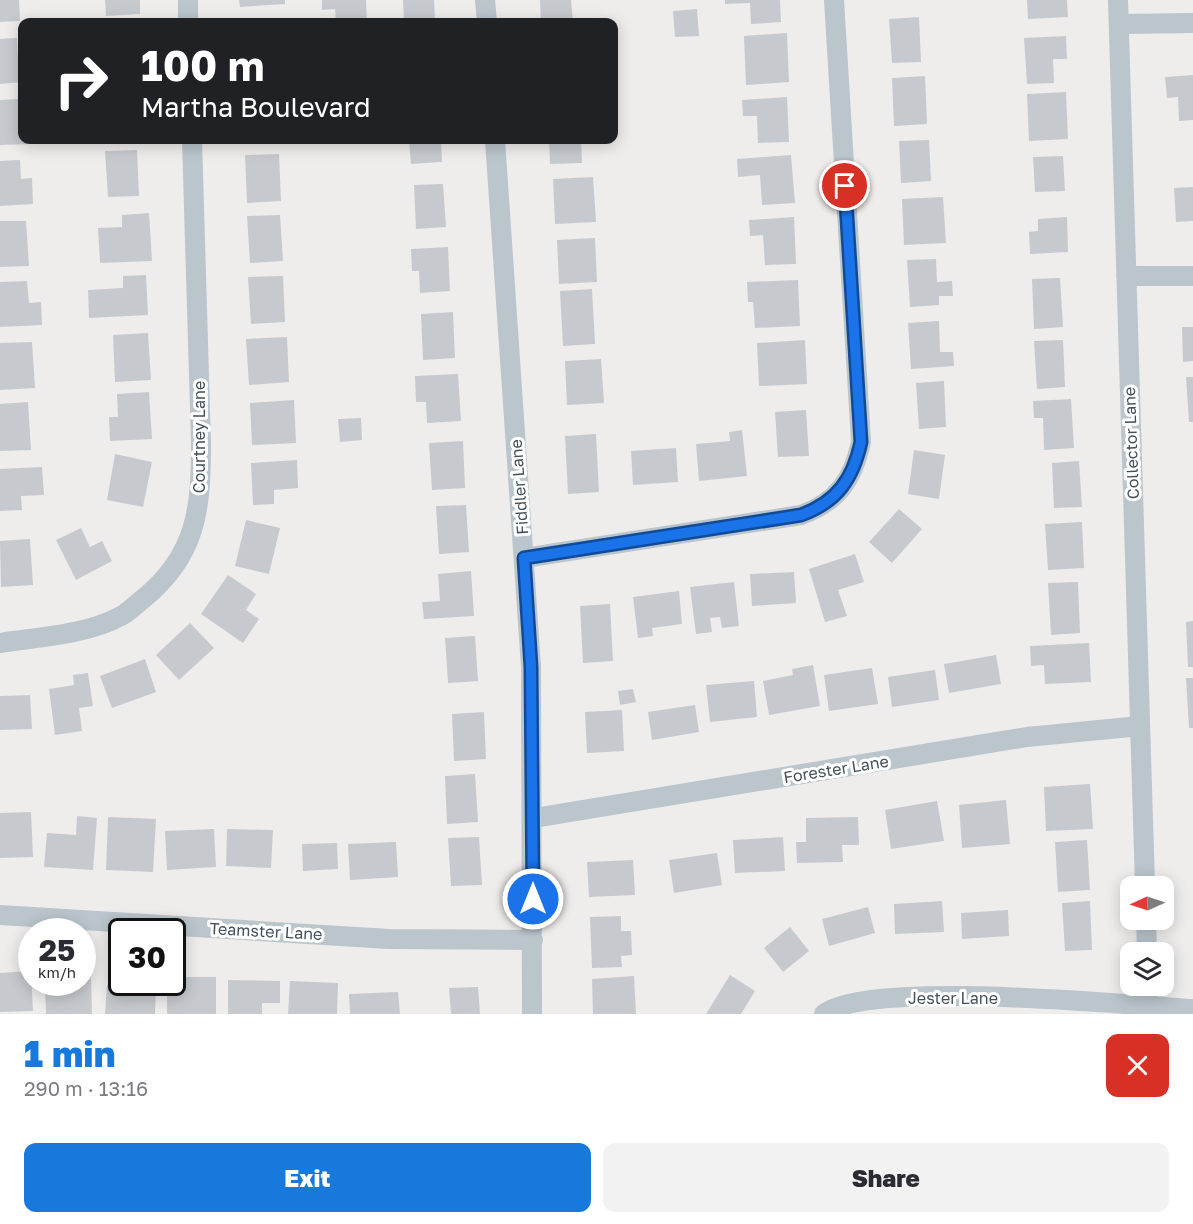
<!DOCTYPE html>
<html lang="en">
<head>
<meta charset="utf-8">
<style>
  :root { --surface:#fff; --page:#f2f2f3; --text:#2b2b33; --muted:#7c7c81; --accent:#1879dd }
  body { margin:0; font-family:"Golos Text",sans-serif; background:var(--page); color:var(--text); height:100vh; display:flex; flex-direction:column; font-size:22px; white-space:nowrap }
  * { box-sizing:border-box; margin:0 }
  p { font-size:20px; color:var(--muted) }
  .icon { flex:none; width:33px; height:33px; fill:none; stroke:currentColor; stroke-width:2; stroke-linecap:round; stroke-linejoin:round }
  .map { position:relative; height:1014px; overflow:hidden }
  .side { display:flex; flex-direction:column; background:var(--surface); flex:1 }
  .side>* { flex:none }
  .top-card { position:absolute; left:18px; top:18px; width:600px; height:126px; border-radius:12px; box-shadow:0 3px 15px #0003; background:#202124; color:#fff; overflow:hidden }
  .needle { width:39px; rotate:267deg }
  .fabs { position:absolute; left:1120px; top:876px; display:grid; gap:12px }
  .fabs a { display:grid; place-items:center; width:54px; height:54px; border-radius:12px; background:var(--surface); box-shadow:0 3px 15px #0003; font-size:30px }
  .speed { position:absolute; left:18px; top:918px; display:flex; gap:12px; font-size:30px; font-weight:700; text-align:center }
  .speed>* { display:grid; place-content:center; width:78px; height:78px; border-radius:50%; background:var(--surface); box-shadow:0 3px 15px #0003; line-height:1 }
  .speed small { font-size:15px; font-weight:400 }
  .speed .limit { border:3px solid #111; border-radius:9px; background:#fff; color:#111 }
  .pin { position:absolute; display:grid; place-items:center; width:51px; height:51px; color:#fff; margin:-26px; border:3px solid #fff; border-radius:50%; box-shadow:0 2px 6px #0007 }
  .me { position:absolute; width:66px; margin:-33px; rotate:0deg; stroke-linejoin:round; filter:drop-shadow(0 0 4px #0008) }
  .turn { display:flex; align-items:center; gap:21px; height:126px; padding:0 24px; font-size:27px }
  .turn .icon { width:78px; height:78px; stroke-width:2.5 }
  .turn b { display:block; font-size:42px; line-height:51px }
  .round { display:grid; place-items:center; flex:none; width:63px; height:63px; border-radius:12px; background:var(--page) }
  .overview { display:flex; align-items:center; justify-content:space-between; height:102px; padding:0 24px }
  h1 { font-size:36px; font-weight:800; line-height:45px; color:var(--accent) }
  .button { display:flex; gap:12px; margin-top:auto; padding:12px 24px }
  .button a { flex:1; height:69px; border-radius:12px; background:var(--accent); color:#fff; font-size:24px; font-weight:800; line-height:69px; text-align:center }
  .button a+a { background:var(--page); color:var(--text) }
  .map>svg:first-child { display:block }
  .building { fill:#c6cacf }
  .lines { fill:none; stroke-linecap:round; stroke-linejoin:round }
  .street { stroke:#bac5cc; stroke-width:20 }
  .route-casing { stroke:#114b97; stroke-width:15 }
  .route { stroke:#1a73e8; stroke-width:10 }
  .labels { text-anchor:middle; stroke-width:6; stroke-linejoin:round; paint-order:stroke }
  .street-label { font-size:16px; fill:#45515a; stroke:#fff }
</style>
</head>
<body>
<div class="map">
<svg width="1193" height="1014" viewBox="0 0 1193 1014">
  <rect width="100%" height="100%" fill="#efecec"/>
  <!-- building -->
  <path class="building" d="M0,0h19l1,21 -20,1z
    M105,0h35v14l-34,2z
    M239,0h46v4l-45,3z
    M322,0h44l1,21 -31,1 -1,-13 -13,1z
    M403,0h31l1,20 -31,2z
    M540,0h31l2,22h-32z
    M725,0h55l1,22 -30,2 -1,-21 -25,1z
    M1027,0h40l1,17 -40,2z
    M697,9l2,27 -24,1 -2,-26z
    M919,17l2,45 -29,1 -3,-44z
    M787,33l2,49 -43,3 -2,-49z
    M1066,36l1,23h-14l1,24 -27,1 -3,-46z
    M17,38l1,22h4v22l-22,2v-45z
    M1193,75v45l-14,1 -1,-24 -11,1 -2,-21z
    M925,76l2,48 -33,2 -2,-48z
    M1066,92l2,47 -39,2 -2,-47z
    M787,97l2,45 -31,1 -1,-27h-14l-1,-16z
    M18,99l1,22h3v19h8l1,4 -31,1v-45z
    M409,140h32l1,22 -31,2z
    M549,140h32l1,23 -32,1z
    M929,140l2,41 -30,2 -2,-42z
    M137,150l2,46 -31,1 -3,-46z
    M279,154l2,47 -34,2 -2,-48z
    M791,155l4,48 -33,2 -2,-30 -22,2 -1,-18z
    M1063,156l2,35 -30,1 -2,-35z
    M20,160l1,19 11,-1 1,26 -33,2v-45z
    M593,177l3,45 -41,2 -2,-45z
    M443,184l3,43 -30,2 -2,-44z
    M1193,187v34l-17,1 -2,-34z
    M943,197l3,46 -42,2 -2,-46z
    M149,213l3,48 -52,2 -2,-35 24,-1v-12z
    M280,215l3,46 -33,2 -3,-47z
    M794,217l2,47 -31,1 -2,-30 -13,1 -1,-16z
    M1067,217l1,35 -38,2 -1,-22 9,-1v-12z
    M0,221h26l3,45 -29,1z
    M595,238l2,44 -38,2 -2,-44z
    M448,247l2,44 -30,2 -1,-22h-7l-1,-22z
    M936,259l1,23 15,-1 1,15h-14v9l-29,2 -3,-47z
    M146,275l2,40 -59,3 -1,-28 35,-2v-12z
    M283,276l2,46 -34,2 -3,-47z
    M1060,278l3,49 -29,2 -2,-50z
    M798,280l2,46 -45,2 -2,-26h-5l-1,-20z
    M27,281l2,22 12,-1 1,23 -42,2v-45z
    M592,289l3,55 -32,2 -3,-55z
    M453,312l2,46 -32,2 -2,-46z
    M939,321l1,31h13l1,14 -43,3 -3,-46z
    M1182,327h11v34l-10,1z
    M148,333l3,47 -36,2 -2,-47z
    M287,337l2,45 -40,3 -3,-46z
    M805,340l2,44 -48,2 -2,-43z
    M1063,340l2,47 -28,2 -3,-48z
    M32,342l3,46 -35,2v-47z
    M601,359l3,44 -37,2 -2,-44z
    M458,374l3,47 -34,2 -1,-21h-10l-1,-26z
    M1186,377h7v45h-4z
    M944,381l2,46 -27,2 -3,-46z
    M149,392l3,47 -42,2 -1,-24h9l-1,-23z
    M1071,399l3,49 -30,2 -1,-32h-9l-1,-17z
    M294,400l2,43 -44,2 -2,-42z
    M28,402l3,48 -31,1v-47z
    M806,410l3,46 -31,1 -3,-45z
    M361,418l1,22 -22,2 -2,-23z
    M742,430l5,46 -48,5 -3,-37 34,-3 -1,-9z
    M596,434l3,58 -31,2 -3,-58z
    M463,441l2,47 -33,2 -3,-47z
    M676,448l2,34 -45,3 -2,-34z
    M914,450l31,5 -6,44 -31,-5z
    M115,454l37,8 -9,45 -36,-7z
    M297,460l1,28 -24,2v14l-21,1 -2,-42z
    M1079,461l3,46 -28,1 -2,-45z
    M42,467l2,28 -23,1 1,14 -22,1v-42z
    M466,505l3,47 -30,2 -3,-48z
    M899,509l23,20 -30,34 -23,-21z
    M246,520l34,8 -11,46 -34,-8z
    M1082,522l2,46 -36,2 -3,-46z
    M81,528l9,19 12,-6 10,20 -36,19 -20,-40z
    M30,539l3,46 -32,2 -1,-46z
    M855,554l9,28 -26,8 9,26 -22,6 -16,-53z
    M471,571l3,45 -50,3 -2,-17 18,-1 -2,-27z
    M794,572l2,31 -44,3 -2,-32z
    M228,575l28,19 -10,16 13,9 -16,24 -42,-29z
    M734,582l5,44 -17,2 -2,-11 -10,1 2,14 -16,2 -6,-47z
    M1078,582l2,51 -29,2 -3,-52z
    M679,591l3,33 -30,4 1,8 -15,2 -5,-41z
    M610,604l3,57 -30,2 -3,-57z
    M1193,621v46h-5l-2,-45z
    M190,623l24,25 -35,32 -23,-25z
    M475,636l3,45 -30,2 -3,-45z
    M1089,643l2,39 -46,2 -1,-19 -13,1 -1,-20z
    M996,655l5,29 -52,9 -5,-29z
    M145,659l11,33 -44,16 -12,-32z
    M813,665l7,41 -51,9 -6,-34 30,-6 -1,-6z
    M872,668l6,36 -49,7 -5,-36z
    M935,670l4,30 -47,7 -4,-30z
    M88,673l5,33 -14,2 3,23 -27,4 -6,-46 25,-4 -1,-10z
    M1186,678h7v50h-4z
    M754,681l3,36 -47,5 -4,-37z
    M633,689l3,13 -16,3 -2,-14z
    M30,695l2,34 -32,1v-34z
    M695,705l4,27 -47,8 -4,-28z
    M622,710l2,41 -37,2 -2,-41z
    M484,712l2,47 -32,2 -2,-47z
    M475,774l3,48 -31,2 -2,-48z
    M1090,784l3,45 -47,2 -2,-44z
    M1006,800l4,44 -48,4 -3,-43z
    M937,801l7,40 -53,8 -6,-39z
    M31,812l2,45 -33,1v-45z
    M77,816l20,2 -4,52 -49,-3 3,-34 29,2z
    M108,817l48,2 -3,53 -47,-2z
    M858,817l1,28h-17l1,17 -46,1 -1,-21h10v-24z
    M214,829l2,38 -49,3 -2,-39z
    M227,829l46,1 -2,38 -45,-2z
    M479,837l3,48 -31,1 -3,-48z
    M783,837l2,34 -50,2 -2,-33z
    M1087,840l3,50 -32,2 -3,-50z
    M396,842l2,35 -48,3 -2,-36z
    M337,843l1,26 -35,2 -1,-27z
    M717,853l5,32 -48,8 -5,-33z
    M633,860l2,35 -46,2 -2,-35z
    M942,901l2,31 -49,2 -1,-30z
    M1090,901l2,49 -27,1 -3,-48z
    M868,907l7,26 -46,13 -7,-27z
    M1008,910l1,26 -47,3 -1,-26z
    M621,916v15h10l1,24 -11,1 1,11 -30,1 -2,-51z
    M790,927l19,24 -26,21 -19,-24z
    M31,971l2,40 -33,1v-39z
    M730,975l25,16 -14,23h-35z
    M634,976l2,38h-43l-1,-35z
    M82,977h9l1,37h-46l-1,-32h37z
    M172,977h44v37h-49v-32h5z
    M228,980l52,1v22h-18v11h-34z
    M290,981l48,2 -1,31h-49z
    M107,985l49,3 -1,26h-50z
    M478,987l2,27h-29l-2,-26z
    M398,992l2,22h-50l-1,-20z"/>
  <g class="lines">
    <!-- street -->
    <path class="street" d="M188,0v22
      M485,0l2,22
      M1118,0l27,886
      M1119,24l74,-1
      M495,140l36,527 1,347
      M1126,276h67
      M524,558l277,-43c37,-13 52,-36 60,-73l-27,-442
      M0,643c39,-6 86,-8 121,-27 8,-4 15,-12 22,-17 54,-44 58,-90 58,-156l-9,-303
      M534,818l493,-81 113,-11
      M0,915l389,24 144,1
      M1146,920l1,32
      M1148,986v21
      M824,1014c45,-35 302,-9 369,-5"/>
  </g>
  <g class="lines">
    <!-- route casing -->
    <g class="route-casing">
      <path id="route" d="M533,899l-2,-232 -7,-109 277,-43c36,-13 52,-36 60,-73l-16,-256"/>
    </g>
    <!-- route -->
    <use href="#route" class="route"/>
  </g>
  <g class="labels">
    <!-- street labels -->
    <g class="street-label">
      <text transform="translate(199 437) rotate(-90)" y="6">Courtney Lane</text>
      <text transform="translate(1131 443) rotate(-92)" y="6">Collector Lane</text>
      <text transform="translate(519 487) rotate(-94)" y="6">Fiddler Lane</text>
      <text transform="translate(836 769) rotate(-9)" y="6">Forester Lane</text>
      <text transform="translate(266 931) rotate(3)" y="6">Teamster Lane</text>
      <text x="953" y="1004">Jester Lane</text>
    </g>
  </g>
</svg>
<div class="fabs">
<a><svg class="needle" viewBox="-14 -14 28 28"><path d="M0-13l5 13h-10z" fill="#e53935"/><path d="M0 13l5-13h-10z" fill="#7c7c81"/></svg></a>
<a><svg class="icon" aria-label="layers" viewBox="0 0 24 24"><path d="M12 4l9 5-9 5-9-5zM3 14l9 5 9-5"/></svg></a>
</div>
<div class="speed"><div>25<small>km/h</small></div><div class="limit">30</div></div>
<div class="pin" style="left:845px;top:186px;background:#d93025"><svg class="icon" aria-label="arrive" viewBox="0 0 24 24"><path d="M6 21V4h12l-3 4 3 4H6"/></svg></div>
<svg class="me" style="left:533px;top:899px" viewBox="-20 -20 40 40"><circle r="17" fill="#1a73e8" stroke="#fff" stroke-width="3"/><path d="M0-11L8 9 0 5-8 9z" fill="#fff"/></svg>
<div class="top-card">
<div class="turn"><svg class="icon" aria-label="right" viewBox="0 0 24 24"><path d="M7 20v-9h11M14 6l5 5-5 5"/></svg><div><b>100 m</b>Martha Boulevard</div></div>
</div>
</div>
<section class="side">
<div class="overview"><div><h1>1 min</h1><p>290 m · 13:16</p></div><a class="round" style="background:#d93025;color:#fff"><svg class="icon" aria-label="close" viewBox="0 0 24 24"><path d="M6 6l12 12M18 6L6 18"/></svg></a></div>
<div class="button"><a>Exit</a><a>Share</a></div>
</section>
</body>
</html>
